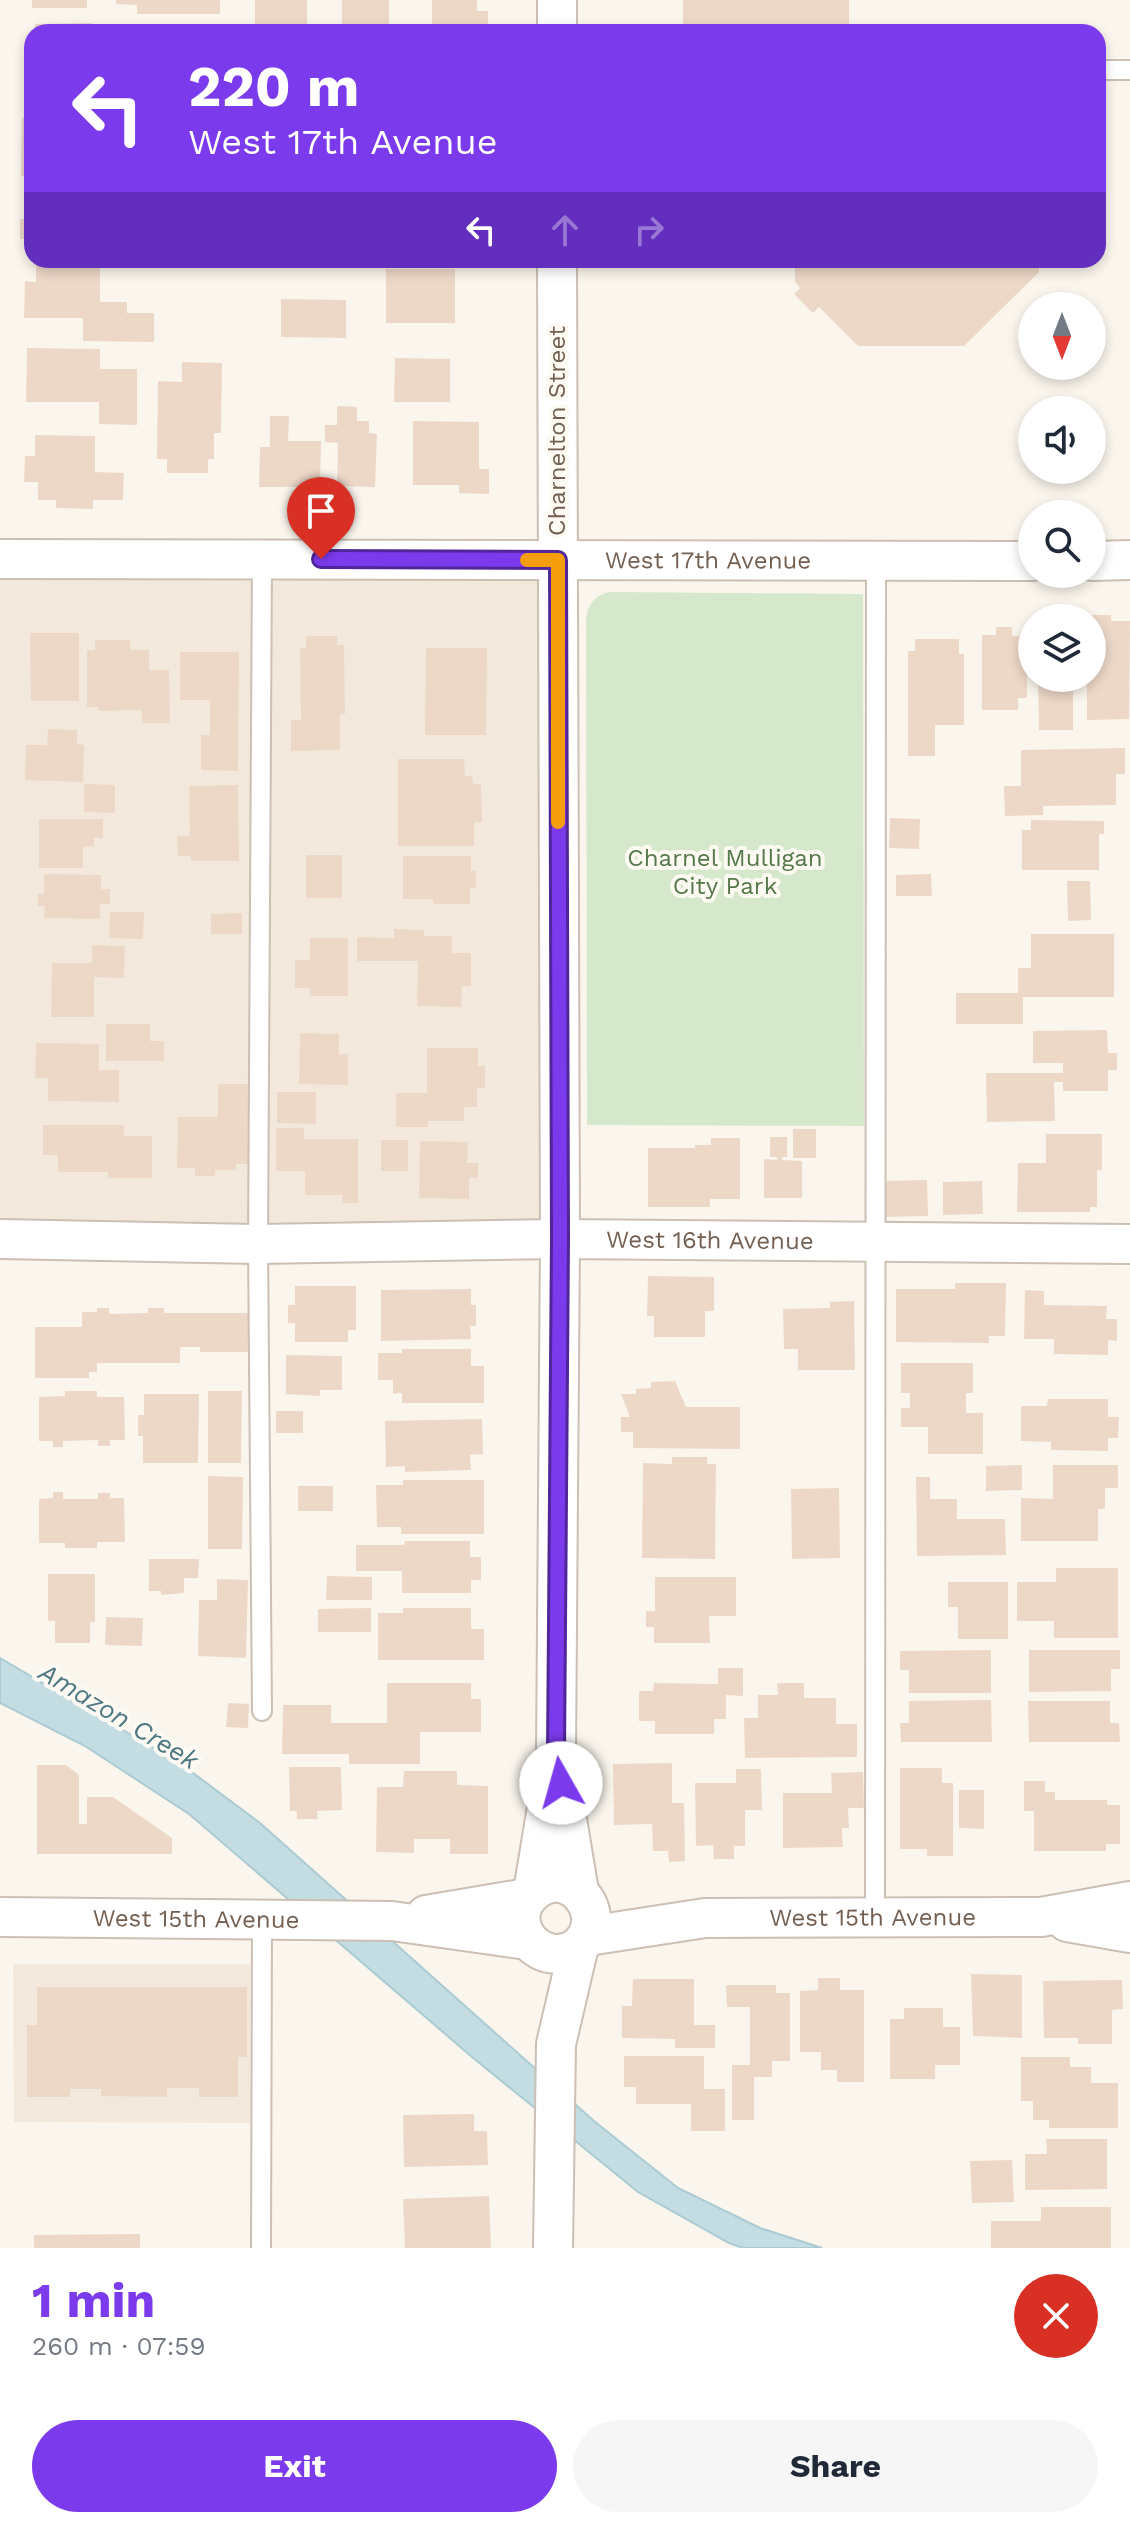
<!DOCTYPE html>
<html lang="en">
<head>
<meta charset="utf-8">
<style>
  :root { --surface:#fff; --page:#f6f6f7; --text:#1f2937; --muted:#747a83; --accent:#7c3aed }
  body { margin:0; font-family:"Work Sans",sans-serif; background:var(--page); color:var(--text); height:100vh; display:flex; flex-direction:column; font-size:30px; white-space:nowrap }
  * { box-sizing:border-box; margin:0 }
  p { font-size:26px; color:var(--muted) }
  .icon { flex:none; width:44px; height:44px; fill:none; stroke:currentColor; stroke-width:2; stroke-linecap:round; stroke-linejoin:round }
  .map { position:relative; height:2248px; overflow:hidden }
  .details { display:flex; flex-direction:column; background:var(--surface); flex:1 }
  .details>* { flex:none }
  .guide { position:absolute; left:24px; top:24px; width:1082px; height:244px; border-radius:24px; box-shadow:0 4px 12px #0003; background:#7c3aed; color:#fff; overflow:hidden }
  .needle { width:52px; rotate:180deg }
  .buttons { position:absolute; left:1018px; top:292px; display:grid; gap:16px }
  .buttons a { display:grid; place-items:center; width:88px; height:88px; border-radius:50%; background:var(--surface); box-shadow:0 4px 12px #0003; font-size:40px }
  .pin { position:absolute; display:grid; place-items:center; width:68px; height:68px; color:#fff; margin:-82px -34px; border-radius:50% 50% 50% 0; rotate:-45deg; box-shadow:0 0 8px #0007 }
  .pin .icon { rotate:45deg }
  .me { position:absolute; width:88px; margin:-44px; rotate:353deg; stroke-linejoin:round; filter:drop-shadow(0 0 6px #0008) }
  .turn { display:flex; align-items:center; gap:28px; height:168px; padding:0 32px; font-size:36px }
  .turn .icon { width:104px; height:104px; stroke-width:2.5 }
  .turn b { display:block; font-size:56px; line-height:68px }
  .lanes { display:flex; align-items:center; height:76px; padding:0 32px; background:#0003; justify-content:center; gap:40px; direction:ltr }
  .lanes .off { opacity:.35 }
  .round { display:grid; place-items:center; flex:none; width:84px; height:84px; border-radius:42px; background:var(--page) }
  .headline { display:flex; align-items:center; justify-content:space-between; height:136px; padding:0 32px }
  h1 { font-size:48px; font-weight:700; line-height:60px; color:var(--accent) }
  .button { display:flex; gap:16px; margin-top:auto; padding:16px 32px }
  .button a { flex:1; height:92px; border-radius:48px; background:var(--accent); color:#fff; font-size:32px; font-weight:700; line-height:92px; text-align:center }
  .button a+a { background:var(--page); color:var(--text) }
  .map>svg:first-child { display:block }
  .residential { fill:#f2e9dc }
  .green { fill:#d6e8cc }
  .water { fill:#c3dde3; stroke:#aacbd3; stroke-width:2 }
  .building { fill:#edd8c8 }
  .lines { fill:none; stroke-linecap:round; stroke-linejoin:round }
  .service-casing { stroke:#ccbfb3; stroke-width:22 }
  .minor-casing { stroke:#ccbfb3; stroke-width:42 }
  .service { stroke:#fff; stroke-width:18 }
  .minor { stroke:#fff; stroke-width:38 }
  .route-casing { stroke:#51269a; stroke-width:20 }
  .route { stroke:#7c3aed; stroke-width:14 }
  .slow { stroke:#f59e0b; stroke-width:14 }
  .labels { text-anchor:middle; stroke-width:8; stroke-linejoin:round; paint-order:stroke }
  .street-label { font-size:24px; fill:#746052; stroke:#fdfaf3 }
  .park-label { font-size:24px; fill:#55784b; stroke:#fdfaf3 }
  .water-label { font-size:26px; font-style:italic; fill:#4d7884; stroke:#fdfaf3 }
</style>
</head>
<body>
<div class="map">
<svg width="1130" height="2248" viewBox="0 0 1130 2248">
  <rect width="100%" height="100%" fill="#fbf6ed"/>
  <!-- residential -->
  <path class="residential" d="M0,559l558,1 2,679h-560z
    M13,1964h237v159l-236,-1z"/>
  <!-- green -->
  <path class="green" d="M611,592l252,2 1,532 -277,-1 -1,-506c2,-15 9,-25 25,-27z"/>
  <!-- water -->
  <path class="water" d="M0,1658l181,106 79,59 334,298 84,67 82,40 62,20h-79l-14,-5 -91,-51 -166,-135 -283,-243 -104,-68 -85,-43z"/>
  <!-- building -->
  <path class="building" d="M32,0h55v8h-55z
    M116,0h104v14h-83v-9l-21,-1z
    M255,0h52v32h-52z
    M342,0h47v29h19v3h-66z
    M432,0h45v11h11v21h-56z
    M683,0h166v32h-166z
    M92,23v9h-57v-8z
    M26,50h6v20h-6z
    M22,118h10v58h-11z
    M20,219h12v20h-12z
    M795,260h244v12l-75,74h-106l-39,-39 -6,6 -19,-19 6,-6 -5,-6z
    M36,261l64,1v40h27v11h27v29l-71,-1v-23h-59l1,-37 11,1z
    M386,269h69v54h-69z
    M281,299l65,1v38l-65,-1z
    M27,348l73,1v20h37v56l-38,-1v-22h-73z
    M395,358l55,1v43h-56z
    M182,362l40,1 -1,70h-7v26h-6v14h-41v-14h-10l1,-78 24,1z
    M337,406l20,1v14h12v12l8,1 -2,53 -38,-1 1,-43 -13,-1v-17h12z
    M270,416h19l-1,25h33l-1,46h-61l1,-40h10z
    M413,421l66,1v47h10v25l-30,-1v-8h-46z
    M35,435l60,1v36l29,1 -1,27h-30v9l-37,-1v-8h-18v-18h-14l1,-26h10z
    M1092,615h19v6h19l-1,98 -42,1v-35h-14v45h-34l-1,-52h54z
    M996,627h16v9h15v62h-9v12h-36v-75h14z
    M30,633h49v68h-48z
    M306,636h31v9h7l1,69h-5v36l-49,1v-31h10l-1,-72h6z
    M915,639h44v15h5v71h-29v31h-27v-105h7z
    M95,640h35v10h19v20h20l1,53h-28v-13l-44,1v-4h-11v-57h8z
    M426,648h61l-1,87h-61z
    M180,652h59l-1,119 -37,-1v-35h9v-35h-30z
    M48,729l29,1v14l7,1 -1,37 -58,-2 1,-35h21z
    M1125,748v26h-9v31l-73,1v9l-38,1 -1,-30h17v-36z
    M398,759h66l1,17h7l1,8h8l1,38h-8v24h-76z
    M84,784l31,1v28l-31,-1z
    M238,785l1,76h-48v-5h-13l-1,-20h13l-1,-50z
    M890,818l30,1 -1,30 -30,-1z
    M39,819h64v19h-9v8l-11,1v21h-44z
    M1031,820l73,1v13h-5v36h-77v-40h9z
    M306,855h36v43h-36z
    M403,856h68v15h5v17h-6v16h-37v-5h-30z
    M44,874l57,1v14h9v15h-10v15l-56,-1 1,-12h-7v-12h6z
    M931,874l1,22h-36v-21z
    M1067,881h23l1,39 -23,1z
    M110,912h34l-1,27 -34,-1z
    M242,913v21h-31v-20z
    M394,929l30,1v6h28v17h19v33h-9l-1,21 -44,-1 1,-45h-61v-24l37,1z
    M1031,934h83v63h-91v27h-67v-31h62v-25h13z
    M310,938h38v58h-38v-8h-15v-28h15z
    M92,945l33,1 -1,32 -30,-1v40h-43l1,-54h40z
    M106,1024h44v17h14v20h-58z
    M1107,1030l1,23h9v17h-9v21h-45v-9h-9l1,39 -68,1 -1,-49h77v-10h-30v-32z
    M300,1033l39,1v20h9v31l-49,-1z
    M36,1043l63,1v26h20v32l-71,-1v-23h-13z
    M427,1048h51v18h7v22h-8v19h-13v14h-36v6h-32v-34h31z
    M218,1084h33v80h-15v6h-21v6h-20v-8h-18l1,-51h40z
    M277,1092h39v32l-39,-1z
    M43,1125h81v11h28v42h-44v-6h-50v-17h-15z
    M276,1128h28v11h54v64h-16v-8h-37v-24h-29z
    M793,1129h23v29h-23z
    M1046,1134h56v36h-5v37h-7v5h-73l1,-49h28z
    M770,1137h17v20h-5v3l20,1v37h-38v-39l13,1v-3h-7z
    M711,1138h29v61h-30v8h-62v-59h47v-3h16z
    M381,1140h27v31h-27z
    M420,1141l48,1 -1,21h11v15h-9v21l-50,-1z
    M927,1180l1,36 -43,1 -1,-36z
    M982,1181l1,33 -40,1v-33z
    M648,1276l66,1v34h-9v26h-51v-21h-7z
    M955,1283h51l-1,53h-16v7l-93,-1v-53h59z
    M295,1286h61v44h-8v12h-53v-19h-7v-18h7z
    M471,1289v16h5v21h-6l1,13 -90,2v-51z
    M1025,1290l19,1v14l63,1 -1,13h11v22l-9,-1v15l-54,-1v-15h-30z
    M854,1301l1,69h-57v-21h-14l-1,-40 47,-1v-6z
    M97,1308h12v6l39,-1v-5h16v5h85v39h-49v-5h-20v16h-83v9h-8v6h-54v-51h47v-15h15z
    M402,1349h69v17h13v37h-82v-10l-9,1v-14h-15v-27h24z
    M286,1355l56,1v34h-22v6l-34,-2z
    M901,1363h72v30h-7v20h17v41h-55v-27h-27v-19h9v-15h-9z
    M675,1381l11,26h54v42l-107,-1v-16h-12v-15h9l-9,-23h15v-5l15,-1v-6z
    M65,1391h32v6h27l1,43h-15v6h-12v-6l-35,1v6h-10v-6h-14v-44l26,-1z
    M208,1391h34l-1,72h-33z
    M144,1394h55l-1,69h-55v-27h-5v-21h6z
    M1048,1399h60v18h11l-1,21h-10v13l-57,-1v-8l-30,-1v-35h26z
    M276,1411h27v22h-27z
    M482,1419l1,35 -13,1 1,15 -66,2v-6l-19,1 -1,-46z
    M672,1457h35v7h9l-1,95 -73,-1 1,-95 29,1z
    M1022,1465v25l-36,1v-25z
    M1053,1465h65v23h-13v21h-7v32h-77v-43l32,1z
    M208,1476l35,1 -1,72h-34z
    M916,1477h14v22h27v20h48l1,36 -89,1z
    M403,1480h81v54h-83v-7h-24l-1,-42h27z
    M298,1486h35v25h-35z
    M839,1488l1,70 -48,1 -1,-70z
    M53,1492h10v7h35v-6h12v5h14l1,44h-28v6h-32v-5h-26v-44l14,-1z
    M405,1541h65v16h11v23h-10v13h-69v-22h-46v-26h48z
    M149,1559h50l-1,19h-14v15l-23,2v-4h-12z
    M1056,1568h62v70h-64v-17h-37v-39h39z
    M48,1574h47v48h-5v21h-35v-22h-7z
    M327,1576l45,1v23h-46z
    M655,1577h81v39h-27l1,27h-56v-16h-8v-16h9z
    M217,1579l31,1 -2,78 -48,-2 1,-56h18z
    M948,1582h60v57h-50v-32h-10z
    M371,1608v24h-53v-23z
    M403,1608h68v21h13v31h-106v-47h25z
    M106,1617l37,1 -1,28 -37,-1z
    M991,1650v43h-82v-23h-9v-19z
    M1029,1650h91v19h-9v22l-82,1z
    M718,1668h25v28l-17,-1v24h-12v15h-59v-13h-16v-30h14l1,-8 64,1z
    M387,1683h84v16h10v33h-61v32h-71v-10h-67l1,-49h48v18h56z
    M777,1683h27v15h32v26h21v33l-112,1 -1,-40h14v-23h20z
    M991,1700l1,42h-91l-1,-19h9v-22z
    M1028,1701h82v22h9l1,19h-91z
    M228,1703l21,1 -1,24 -22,-1z
    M672,1763v40h12l1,58 -16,1 -1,-11h-15l-1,-27 -38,1 -1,-61z
    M37,1765h29l13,10v49h8v-27h26l59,41v16h-135z
    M289,1767h52l1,43 -25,1 1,8h-21v-8h-7z
    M900,1768h42v15h11v73h-26v-7h-27z
    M736,1769h25l1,41h-17v36h-11v13h-20l-1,-14 -17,1 -1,-63h41z
    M404,1771h53v14l31,1v68h-38v-15h-36v14l-38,-1 1,-65h26z
    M863,1772l1,36h-16l1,20h-7l1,19 -60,1v-55h49l-1,-20z
    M1024,1781h21v11h10v8h52v5h13v39h-14v7h-72v-40h-10z
    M959,1790h25v39l-25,-1z
    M971,1974l51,1v63l-49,-2z
    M818,1978h22v12h24v92h-27v-12h-16v-18h-21v-61l18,-1z
    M633,1979h61v46h21v23h-40v-9l-53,-1v-32h10z
    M1122,1980l1,29 -11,1v34h-34v-6h-34l-1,-57z
    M726,1985h50v8h14v68h-18v16h-18v43h-22v-55h18v-58h-23z
    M37,1987h210v70h-9v40h-39v-9h-32v9l-66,-1v-7h-31v8h-43v-72h10z
    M904,2008h39v19h17v38h-25v14h-45v-60h14z
    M624,2056h80v33h21v42h-34v-27h-55v-17h-12z
    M1021,2057h49v10h21v16h27v45h-69v-8h-16v-19h-12z
    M474,2114v17h13l1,34 -84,2 -1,-52z
    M1046,2139h61v50l-82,1v-36h22z
    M1012,2160l2,42 -42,1 -2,-42z
    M489,2196l2,52h-86l-2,-49z
    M1041,2207h70v41h-120v-27h50z
    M140,2234v14h-106v-13z"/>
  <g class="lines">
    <!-- service casing -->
    <g class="service-casing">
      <path id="service" d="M1098,70h32
        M262,559l-4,685 4,467
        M875,1918l1,-1356
        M261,2248l1,-328"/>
    </g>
    <!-- minor casing -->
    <g class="minor-casing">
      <g id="minor">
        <path d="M557,32v-32"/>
        <path id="s1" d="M0,559l1032,2"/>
        <path d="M1092,561l38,-1"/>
        <path id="s2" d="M0,1239l258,5 302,-5 570,5"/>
        <path d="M561,1783l18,109"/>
        <path d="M533,1892l23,-139 4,-514 -3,-979"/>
        <path d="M426,1915l101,-17"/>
        <path id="s3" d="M0,1917l392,4 135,19"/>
        <path d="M1067,1922l63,11"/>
        <path id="s4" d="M588,1936l117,-18 336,-1 89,-16"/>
        <path d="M553,2248l3,-204 23,-98c34,-31 -11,-85 -46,-54 -35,30 10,82 46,54"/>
      </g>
    </g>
    <!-- service -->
    <use href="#service" class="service"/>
    <!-- minor -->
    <use href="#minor" class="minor"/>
  </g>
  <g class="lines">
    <!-- route casing -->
    <g class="route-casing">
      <path id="route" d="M321,559l237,1 2,679 -4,514 5,30"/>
    </g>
    <!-- route -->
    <use href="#route" class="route"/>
    <!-- slow -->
    <path class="slow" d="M527,560h31v262"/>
  </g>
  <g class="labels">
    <!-- street labels -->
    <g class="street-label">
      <text transform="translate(557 431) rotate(-90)" y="8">Charnelton Street</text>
      <text dy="8" stroke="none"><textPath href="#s1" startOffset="708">West 17th Avenue</textPath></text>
      <text dy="8" stroke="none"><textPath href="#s2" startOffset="710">West 16th Avenue</textPath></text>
      <text dy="8" stroke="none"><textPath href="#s4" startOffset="286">West 15th Avenue</textPath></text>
      <text dy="8" stroke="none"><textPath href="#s3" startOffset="196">West 15th Avenue</textPath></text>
    </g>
    <!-- park labels -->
    <g class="park-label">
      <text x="725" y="866">Charnel Mulligan<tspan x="725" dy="28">City Park</tspan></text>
    </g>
    <!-- water labels -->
    <g class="water-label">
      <text transform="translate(119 1716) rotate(31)" y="9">Amazon Creek</text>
    </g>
  </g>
</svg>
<div class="buttons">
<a><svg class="needle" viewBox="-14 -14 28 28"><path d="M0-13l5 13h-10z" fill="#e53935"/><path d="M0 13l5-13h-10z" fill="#747a83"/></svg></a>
<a><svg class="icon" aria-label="sound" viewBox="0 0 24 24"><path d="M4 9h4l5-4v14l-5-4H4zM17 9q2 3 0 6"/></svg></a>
<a><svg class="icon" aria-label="search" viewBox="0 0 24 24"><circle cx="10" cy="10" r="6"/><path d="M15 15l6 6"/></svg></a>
<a><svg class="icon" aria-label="layers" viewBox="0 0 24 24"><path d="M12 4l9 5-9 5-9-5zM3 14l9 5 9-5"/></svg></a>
</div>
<div class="pin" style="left:321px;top:559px;background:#d93025"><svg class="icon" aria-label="arrive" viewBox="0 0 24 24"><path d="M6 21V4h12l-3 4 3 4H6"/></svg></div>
<svg class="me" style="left:561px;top:1783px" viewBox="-20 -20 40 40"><circle r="19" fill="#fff"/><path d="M0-13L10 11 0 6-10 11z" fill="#7c3aed"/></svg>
<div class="guide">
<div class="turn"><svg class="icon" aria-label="left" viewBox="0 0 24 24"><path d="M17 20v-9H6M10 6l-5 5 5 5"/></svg><div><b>220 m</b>West 17th Avenue</div></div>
<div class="lanes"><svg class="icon" aria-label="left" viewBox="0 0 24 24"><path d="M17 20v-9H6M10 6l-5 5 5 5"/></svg><svg class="icon off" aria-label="ahead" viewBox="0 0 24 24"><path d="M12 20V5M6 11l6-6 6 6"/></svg><svg class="icon off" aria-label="right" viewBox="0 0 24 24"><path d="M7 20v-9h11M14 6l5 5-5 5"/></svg></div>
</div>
</div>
<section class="details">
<div class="headline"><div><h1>1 min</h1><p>260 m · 07:59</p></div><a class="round" style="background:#d93025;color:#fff"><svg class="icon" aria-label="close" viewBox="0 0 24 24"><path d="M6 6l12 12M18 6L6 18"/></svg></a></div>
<div class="button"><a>Exit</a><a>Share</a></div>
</section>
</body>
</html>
